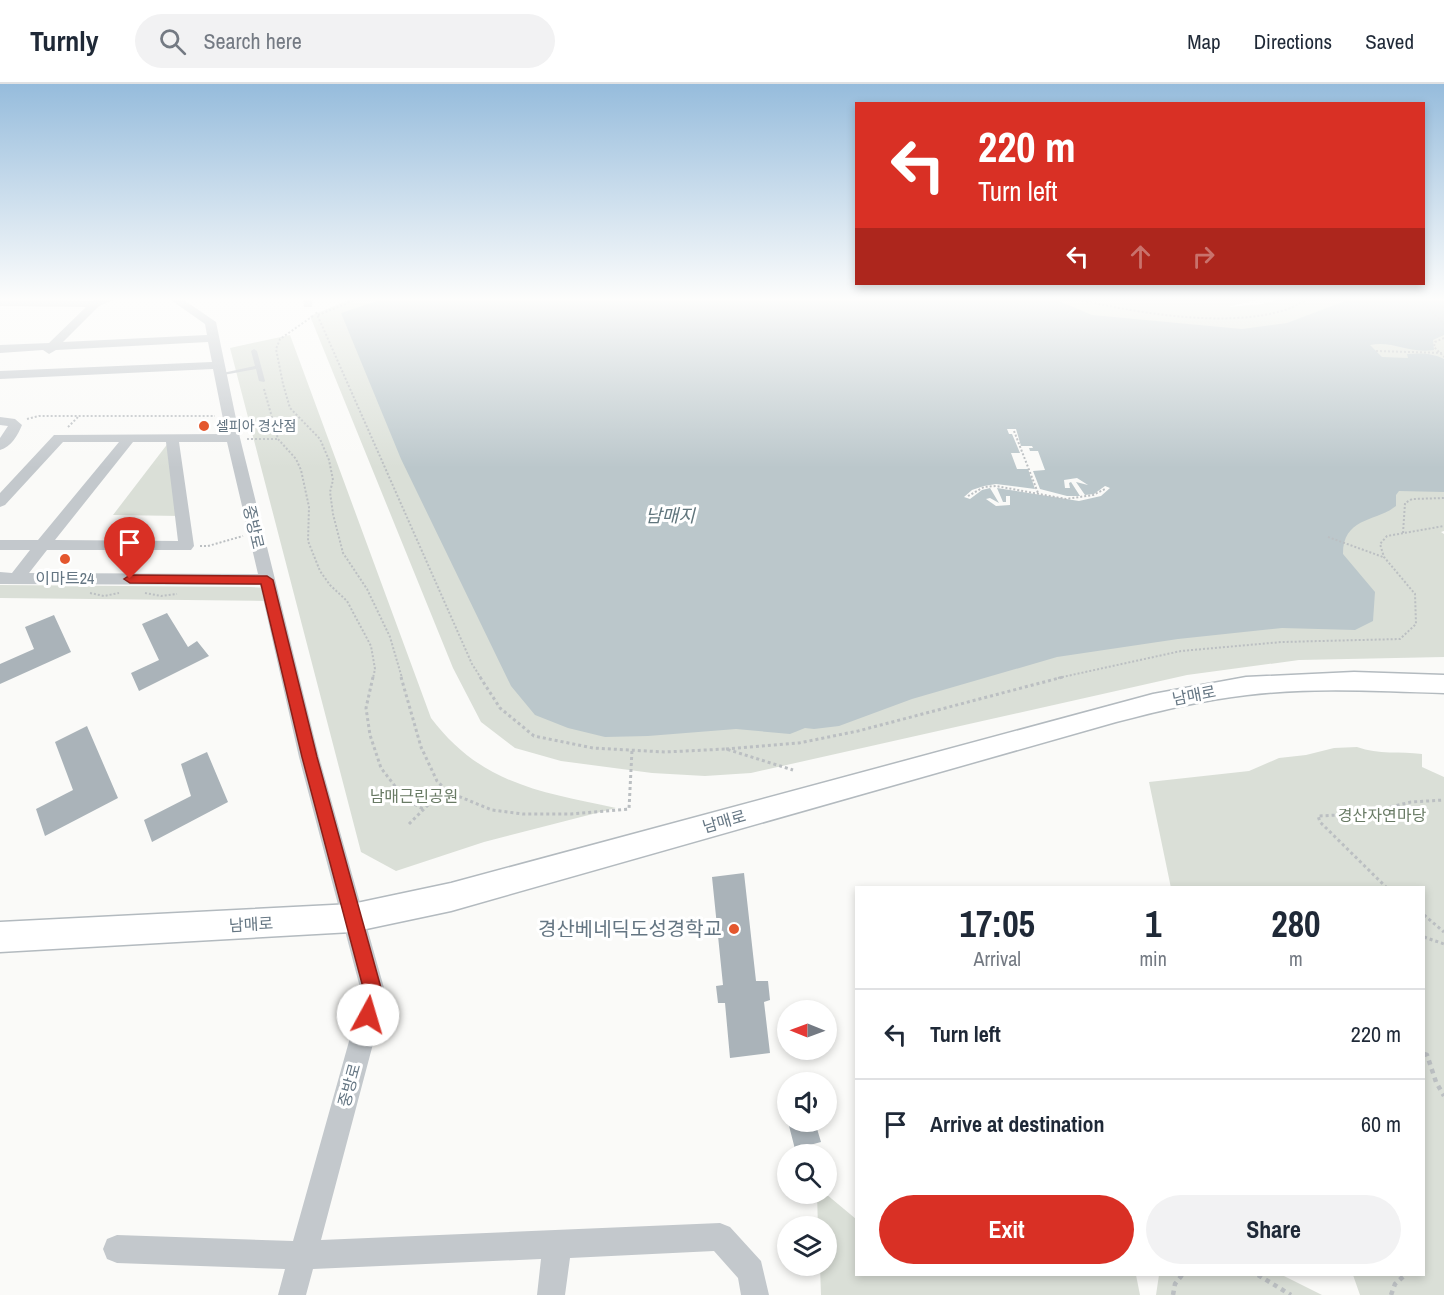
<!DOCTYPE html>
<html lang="en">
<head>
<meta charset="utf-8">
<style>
  :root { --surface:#fff; --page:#f2f2f3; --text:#1f2937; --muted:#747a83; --line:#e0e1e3; --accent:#d93025 }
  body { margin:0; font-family:"Archivo Narrow","Noto Sans KR",sans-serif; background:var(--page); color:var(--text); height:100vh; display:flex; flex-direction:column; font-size:22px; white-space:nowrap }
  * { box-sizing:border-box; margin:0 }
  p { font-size:20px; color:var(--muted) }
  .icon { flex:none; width:33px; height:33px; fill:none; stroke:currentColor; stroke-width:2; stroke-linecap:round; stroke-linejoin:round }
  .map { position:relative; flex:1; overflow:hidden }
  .panel { position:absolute; left:855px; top:802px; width:570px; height:390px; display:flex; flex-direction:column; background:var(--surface); border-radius:0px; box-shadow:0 3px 9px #0003 }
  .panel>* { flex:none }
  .hud { position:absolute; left:855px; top:18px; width:570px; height:183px; border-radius:0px; box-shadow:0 3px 9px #0003; background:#d93025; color:#fff; overflow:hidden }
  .needle { width:39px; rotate:271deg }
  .buttons { position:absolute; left:777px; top:916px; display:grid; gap:12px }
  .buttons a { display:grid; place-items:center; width:60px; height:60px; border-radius:50%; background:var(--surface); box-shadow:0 3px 9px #0003; font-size:30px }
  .pin { position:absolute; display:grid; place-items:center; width:51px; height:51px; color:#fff; margin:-62px -26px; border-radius:50% 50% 50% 0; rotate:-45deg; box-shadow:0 0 6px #0007 }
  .pin .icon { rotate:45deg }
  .me { position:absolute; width:66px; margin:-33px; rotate:6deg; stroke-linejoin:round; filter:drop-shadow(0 0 4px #0008) }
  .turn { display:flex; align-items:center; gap:21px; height:126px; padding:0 24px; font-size:27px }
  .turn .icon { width:78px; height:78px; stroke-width:2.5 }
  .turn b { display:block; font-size:42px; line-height:51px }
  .lanes { display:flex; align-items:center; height:57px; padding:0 24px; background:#0003; justify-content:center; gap:30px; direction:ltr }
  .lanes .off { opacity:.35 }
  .eta { display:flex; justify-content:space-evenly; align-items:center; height:102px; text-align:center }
  .eta b { font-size:36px; font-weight:700; line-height:42px }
  .cta { display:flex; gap:12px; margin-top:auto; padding:12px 24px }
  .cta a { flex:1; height:69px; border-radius:36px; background:var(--accent); color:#fff; font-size:24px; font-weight:700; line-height:69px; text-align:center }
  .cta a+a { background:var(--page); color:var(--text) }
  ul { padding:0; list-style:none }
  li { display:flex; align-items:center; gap:18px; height:90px; padding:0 24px; border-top:2px solid var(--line) }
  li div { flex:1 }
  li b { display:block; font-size:22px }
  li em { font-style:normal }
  header { display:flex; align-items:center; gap:36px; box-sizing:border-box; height:84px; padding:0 30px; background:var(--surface); border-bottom:2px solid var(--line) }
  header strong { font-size:28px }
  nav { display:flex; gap:33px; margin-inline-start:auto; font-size:21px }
  .search { width:420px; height:54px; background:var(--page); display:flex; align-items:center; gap:15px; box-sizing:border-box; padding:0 21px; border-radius:33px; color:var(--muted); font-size:22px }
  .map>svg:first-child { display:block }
  .green { fill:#dadfd7 }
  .water { fill:#bbc7cb }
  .pier { fill:#fafaf8 }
  .building { fill:#aab3b9 }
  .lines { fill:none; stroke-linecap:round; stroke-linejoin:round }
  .secondary-casing { stroke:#b3babf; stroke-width:3 }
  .path-far2 { stroke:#bbbfc2; stroke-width:2; stroke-dasharray:2 2; stroke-linecap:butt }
  .path-far1 { stroke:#bbbfc2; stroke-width:3; stroke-dasharray:3 3; stroke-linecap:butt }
  .path { stroke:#bbbfc2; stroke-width:4.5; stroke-dasharray:4.5 4.5; stroke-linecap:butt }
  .lane { fill:#c3c8cc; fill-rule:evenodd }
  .street { fill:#c3c8cc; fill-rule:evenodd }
  .secondary { fill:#fff; fill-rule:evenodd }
  .route { fill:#d93025; stroke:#8d1f18; stroke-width:1.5 }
  .poi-dot { fill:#e4572e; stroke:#fff; stroke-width:2 }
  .labels { text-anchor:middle; stroke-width:6; stroke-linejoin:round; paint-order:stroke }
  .far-poi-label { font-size:14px; fill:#657683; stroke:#fff; text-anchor:start }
  .street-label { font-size:16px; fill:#657683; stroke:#fff }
  .poi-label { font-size:16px; fill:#657683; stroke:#fff }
  .park-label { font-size:16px; fill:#687a64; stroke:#fff }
  .water-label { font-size:18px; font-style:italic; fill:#60757c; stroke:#fff }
  .near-poi-label { font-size:20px; fill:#657683; stroke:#fff; text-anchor:end }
</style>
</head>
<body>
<header>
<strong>Turnly</strong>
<div class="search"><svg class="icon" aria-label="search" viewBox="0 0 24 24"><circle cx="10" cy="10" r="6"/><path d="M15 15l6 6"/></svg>Search here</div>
<nav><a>Map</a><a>Directions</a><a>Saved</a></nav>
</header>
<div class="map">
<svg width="1444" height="1211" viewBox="0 0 1444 1211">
  <rect width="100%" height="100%" fill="#fafaf8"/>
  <!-- green -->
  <path class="green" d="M353,214l903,2 -28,7 34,-3 22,-6h160v233l-3,1 3,2v123l-145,3 -112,15 -436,98 -46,3 -53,-3 -91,-12 -46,-13 -34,-26 -28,-54 -143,-352z
    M290,251l141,383c50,66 109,74 185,90l-132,34 -88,29 -35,-19 -131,-504z
    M172,354l10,78 -69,-1z
    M0,501l250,2 19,1 2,13 -271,-3z
    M1357,663c22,8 43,4 65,7v13l22,10v518h-84l-7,-20h71v-387h-253l-22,-106 100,-11 30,-13 27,-3 28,-7z
    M817,1110h9l30,25v56h280l4,20h-319l-1,-29h6v-39h-8z
    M1159,1191h123l40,20h-166z"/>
  <!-- water -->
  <path class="water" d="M386,214h666l40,17 150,14 45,-6 66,-25h91v37l-11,5 1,10c-23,4 -42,-10 -64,-5l12,12 26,1 -1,-4c14,-1 25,-1 37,5v133l-45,-1 -3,4v11c-20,16 -53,11 -53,48l32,38 -2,29 -18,9 -73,-2 -104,11 -121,18 -145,42 -73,27 -25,3 -9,-1 -15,6 -54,-5 -88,7 -43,1 -37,-9 -33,-13 -24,-29 -110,-227 -60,-146z"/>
  <!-- pier -->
  <path class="pier" d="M1007,345h9l5,17h11l1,2h-4l1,3h8l7,19 -12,1 7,18 27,7h13l-9,-14 -2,1 1,5h-5l-1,-8 13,-2 11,7 -12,-3 9,13 9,-1 11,-8 5,2 -9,8 -22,5 -82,-13 6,14h3v-6h4v9l-14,1 -10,-7 4,-1 9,5 -9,-15 -8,2 -12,9 -6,-2 8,-7 12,-4 12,-2 39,5 -7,-20h-11l-6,-16h9l-8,-19h-3z"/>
  <!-- building -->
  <path class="building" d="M167,529l21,34 9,-6 12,15 -70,35 -8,-18 28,-13 -17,-36z
    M54,531l17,37 -71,32v-20l34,-15 -9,-22z
    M87,642l31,72 -73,38 -9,-27 37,-19 -18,-48z
    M207,668l21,50 -76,40 -8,-22 47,-24 -10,-32z
    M744,789l12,108h12l2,19 -6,2 6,51 -40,5 -5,-55h-7l-2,-17 7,-1 -11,-108z
    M788,1038h27l6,20 -26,7z"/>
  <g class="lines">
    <!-- secondary casing -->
    <g class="secondary-casing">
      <path id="secondary" d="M1354,588l90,3v18c-66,-2 -132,-6 -197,2 -45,5 -88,16 -131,27l-665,189 -99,21 -352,20v-30l352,-18 99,-21 702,-189 93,-17z"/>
    </g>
    <!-- path-far2 -->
    <path class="path-far2" d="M1071,214c61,14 154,31 214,12 9,-3 17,-8 25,-12
      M1418,214l26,26
      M316,228l156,352 9,14
      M318,231l42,-17
      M313,232l-33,23 -4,10 7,35 7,24 30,31 9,21 4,20 -3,12 3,22 10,39 24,36 23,48 12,41
      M1444,254l-9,4 -1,5 10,10
      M1376,267l68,2
      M264,305l14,50 18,20 5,11 8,37 -1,34 12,30 10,14 17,16 24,45 4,23 -2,9
      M27,335l12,-3h176
      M68,343l10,-10
      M1014,347l24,62
      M247,355h31
      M968,412l16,-9 12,-1 70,13 27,-4 12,-6
      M1403,449l2,-30 7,-4 32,-1
      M1328,453l55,20
      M200,462h8l35,-10
      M90,509l14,3 15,-3
      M145,509l16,3 16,-2
      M1058,594l123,-27 101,-9 118,-3 16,-15 -1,-30 -31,-37 -4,-13 7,-8 57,-10"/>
    <!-- path-far1 -->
    <path class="path-far1" d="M373,593l-7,31 4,27 11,33 24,31 18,10
      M401,593l20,70 16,34 11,11 44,18 31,4h48l58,-5 3,-59
      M480,593l20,31 34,28 59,12 72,4 61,-3 67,21
      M726,665l73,-6 59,-12 205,-54
      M409,740l35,-35
      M1387,804l-67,-66 -2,-6 43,-2 50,-12 33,-2
      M1424,831l20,17
      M1424,853l20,7"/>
    <!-- path -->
    <path class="path" d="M1424,970l3,1 9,27 8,14
      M1258,1191l33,20
      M1173,1211l2,-11 7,-9
      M1391,1211l4,-11 10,-9"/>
    <!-- lane -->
    <path class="lane" d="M254,265l3,2 8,30 -1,1 -5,-1 -3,-12 -38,7v-2l37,-8 -4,-15z"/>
    <!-- street -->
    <path class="street" d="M102,214h17l-20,8 -36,36 144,-7 -2,-11 -37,-26h13l35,24 24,116 79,319 67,238 -65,245 399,-17 10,4 31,34 8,34h-28l-3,-17 -24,-27 -144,7 -5,37h-28l4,-36 -228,10 -7,26h-28l7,-26 -168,-6 -10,-4 -4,-10 4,-10 10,-4 176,6 69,-246 -63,-238 -39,-172 -260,-1v-12l12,1 18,-23h-30v-10h38l81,-98h-56l-58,63 -5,2v-14l54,-58 172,-1 -13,-65 -213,10v-8l212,-9 -4,-20 -152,8 -7,4 -6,-4 -43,3v-8l49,-2 37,-36 -86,-1v-6l94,1zM133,358h33l12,99 -123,-1zM179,358h48l31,132 -229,-1 18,-23h144l3,-4z
      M303,214h10l-1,9h-8z
      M0,333l15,2 7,6c-4,10 -11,22 -22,25v-12l8,-12 -8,-1z"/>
    <!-- secondary -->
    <use href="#secondary" class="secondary"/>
  </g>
  <!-- sky -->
  <linearGradient id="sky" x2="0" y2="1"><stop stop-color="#96bcdc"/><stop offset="0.56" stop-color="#fdfdfc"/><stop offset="1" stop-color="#fdfdfc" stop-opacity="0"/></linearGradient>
  <rect width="1444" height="384" fill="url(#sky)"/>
  <!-- route -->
  <path class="route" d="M130,491l137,1 6,4 44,177 66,238 -8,26 -7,3 -6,-3 -3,-6 6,-20 -63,-238 -41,-173 -131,-1 -6,-4z"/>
  <!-- markers -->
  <g class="poi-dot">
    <circle cx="204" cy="342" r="6"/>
    <circle cx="65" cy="475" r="6"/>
    <circle cx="734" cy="845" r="6"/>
  </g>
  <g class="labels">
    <!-- far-poi labels -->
    <g class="far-poi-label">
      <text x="216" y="347">셀피아 경산점</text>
    </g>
    <!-- street labels -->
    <g class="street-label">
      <text transform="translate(254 443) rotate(77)" y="6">중방로</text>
      <text transform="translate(1194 611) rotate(-11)" y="6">남매로</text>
      <text transform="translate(724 737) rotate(-16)" y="6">남매로</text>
      <text transform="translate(251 840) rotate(-3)" y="6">남매로</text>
      <text transform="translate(349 1001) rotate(-75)" y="6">중방로</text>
    </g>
    <!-- poi labels -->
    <g class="poi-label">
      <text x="65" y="500">이마트24</text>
    </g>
    <!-- park labels -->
    <g class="park-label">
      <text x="414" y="718">남매근린공원</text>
      <text x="1382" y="737">경산자연마당</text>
    </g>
    <!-- water labels -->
    <g class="water-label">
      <text x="670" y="438">남매지</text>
    </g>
    <!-- near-poi labels -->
    <g class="near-poi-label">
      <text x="722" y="852">경산베네딕도성경학교</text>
    </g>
  </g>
</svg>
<div class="buttons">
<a><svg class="needle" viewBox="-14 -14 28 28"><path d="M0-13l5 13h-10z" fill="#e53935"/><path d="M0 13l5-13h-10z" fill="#747a83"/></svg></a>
<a><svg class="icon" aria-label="sound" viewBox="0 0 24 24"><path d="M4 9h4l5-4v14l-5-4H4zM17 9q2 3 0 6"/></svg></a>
<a><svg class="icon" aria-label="search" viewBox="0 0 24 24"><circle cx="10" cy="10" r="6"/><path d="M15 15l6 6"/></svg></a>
<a><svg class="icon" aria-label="layers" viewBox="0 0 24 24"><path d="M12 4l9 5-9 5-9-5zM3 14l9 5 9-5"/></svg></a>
</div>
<div class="pin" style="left:130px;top:495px;background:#d93025"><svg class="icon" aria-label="arrive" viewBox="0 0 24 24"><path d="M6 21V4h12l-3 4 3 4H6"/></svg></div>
<svg class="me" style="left:368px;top:931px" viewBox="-20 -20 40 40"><circle r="19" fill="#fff"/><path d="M0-13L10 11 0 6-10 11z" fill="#d93025"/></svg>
<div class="hud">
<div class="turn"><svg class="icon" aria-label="left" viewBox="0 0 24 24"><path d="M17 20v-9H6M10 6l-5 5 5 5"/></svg><div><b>220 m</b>Turn left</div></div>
<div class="lanes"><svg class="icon" aria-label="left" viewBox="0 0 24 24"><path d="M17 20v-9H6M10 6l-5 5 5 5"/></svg><svg class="icon off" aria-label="ahead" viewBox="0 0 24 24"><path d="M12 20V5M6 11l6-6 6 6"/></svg><svg class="icon off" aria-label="right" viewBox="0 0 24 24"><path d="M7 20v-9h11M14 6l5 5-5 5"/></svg></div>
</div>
<section class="panel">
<div class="eta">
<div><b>17:05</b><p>Arrival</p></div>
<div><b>1</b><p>min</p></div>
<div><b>280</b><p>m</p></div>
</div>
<ul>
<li><svg class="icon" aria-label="left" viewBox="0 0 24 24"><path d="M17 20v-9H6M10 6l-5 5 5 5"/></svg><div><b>Turn left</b></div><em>220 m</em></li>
<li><svg class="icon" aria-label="arrive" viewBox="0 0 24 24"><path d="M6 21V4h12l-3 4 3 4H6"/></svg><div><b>Arrive at destination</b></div><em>60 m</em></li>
</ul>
<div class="cta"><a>Exit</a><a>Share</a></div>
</section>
</div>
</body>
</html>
